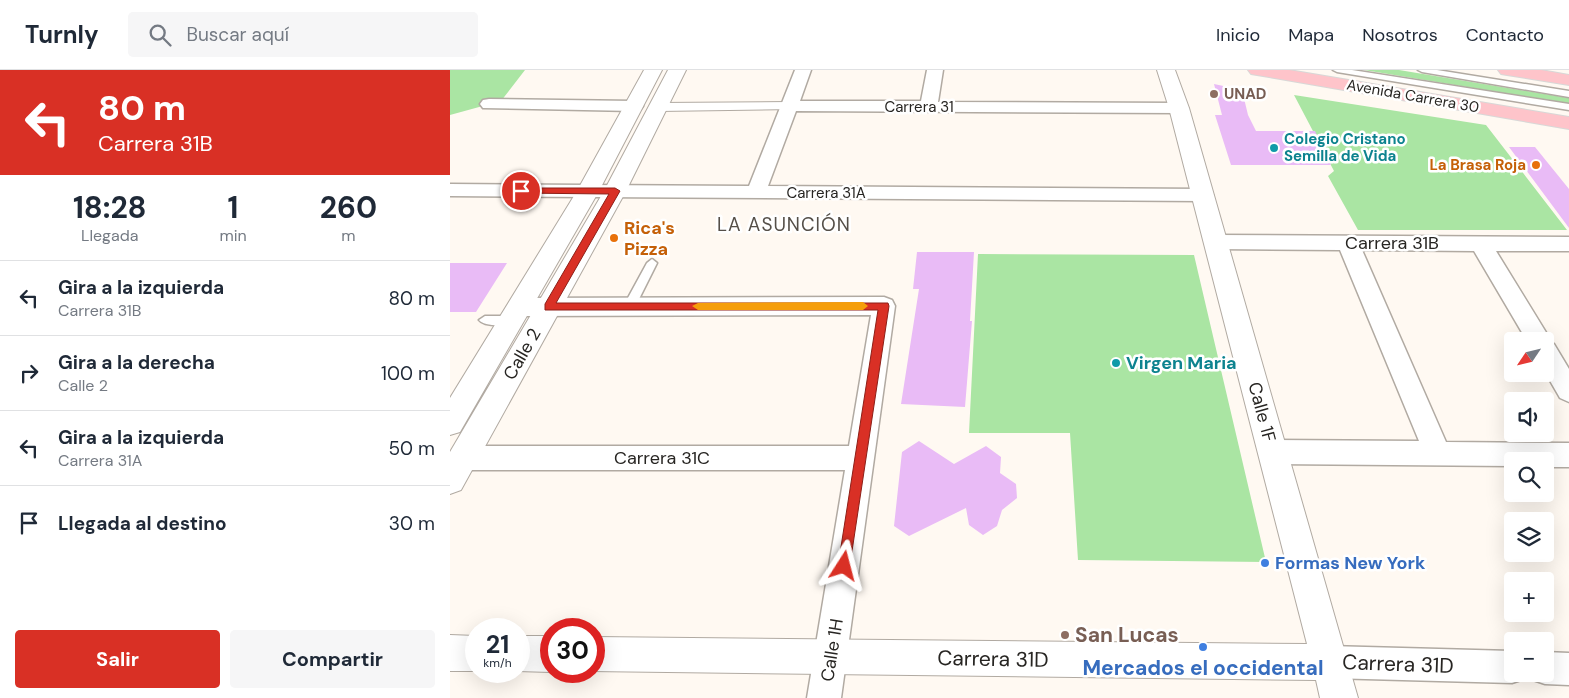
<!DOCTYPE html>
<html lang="es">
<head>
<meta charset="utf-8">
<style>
  :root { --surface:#fff; --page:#f6f6f7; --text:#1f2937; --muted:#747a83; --line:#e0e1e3; --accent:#d93025 }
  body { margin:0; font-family:"DM Sans",sans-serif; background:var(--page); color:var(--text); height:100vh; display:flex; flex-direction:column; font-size:19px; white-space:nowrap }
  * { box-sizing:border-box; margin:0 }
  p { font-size:16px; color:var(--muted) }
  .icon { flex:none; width:28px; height:28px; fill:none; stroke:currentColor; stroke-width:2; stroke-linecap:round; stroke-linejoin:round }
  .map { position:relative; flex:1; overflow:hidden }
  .drawer { display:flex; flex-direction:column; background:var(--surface); width:450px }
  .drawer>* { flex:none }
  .banner { background:#d93025; color:#fff; overflow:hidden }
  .needle { width:32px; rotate:235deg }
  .tools { position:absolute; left:1054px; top:262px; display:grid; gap:10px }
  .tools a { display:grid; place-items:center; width:50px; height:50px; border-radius:5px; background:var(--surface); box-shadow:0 5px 20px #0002; font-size:25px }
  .speed { position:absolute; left:15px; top:548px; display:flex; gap:10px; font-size:25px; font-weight:700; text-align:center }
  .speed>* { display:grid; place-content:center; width:65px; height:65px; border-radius:50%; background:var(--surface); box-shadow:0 5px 20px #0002; line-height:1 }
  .speed small { font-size:12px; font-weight:400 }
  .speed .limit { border:8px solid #d22; background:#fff; color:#111 }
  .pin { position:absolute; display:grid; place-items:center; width:42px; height:42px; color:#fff; margin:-21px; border:2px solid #fff; border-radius:50%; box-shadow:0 1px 5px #0007 }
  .me { position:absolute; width:55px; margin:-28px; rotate:9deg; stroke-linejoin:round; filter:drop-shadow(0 0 4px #0008) }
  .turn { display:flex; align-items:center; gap:18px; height:105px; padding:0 15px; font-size:22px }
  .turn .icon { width:65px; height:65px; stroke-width:2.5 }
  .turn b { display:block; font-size:35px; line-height:42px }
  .eta { display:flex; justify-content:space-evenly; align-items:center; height:85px; text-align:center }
  .eta b { font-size:30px; font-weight:700; line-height:35px }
  .primary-button { display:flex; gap:10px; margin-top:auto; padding:10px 15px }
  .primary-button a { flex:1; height:58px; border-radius:5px; background:var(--accent); color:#fff; font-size:20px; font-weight:700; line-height:58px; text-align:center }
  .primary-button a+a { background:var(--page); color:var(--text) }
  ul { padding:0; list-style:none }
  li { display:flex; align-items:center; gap:15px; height:75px; padding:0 15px; border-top:1px solid var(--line) }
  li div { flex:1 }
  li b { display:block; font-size:19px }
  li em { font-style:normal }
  header { display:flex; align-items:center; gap:30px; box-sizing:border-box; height:70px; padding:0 25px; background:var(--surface); border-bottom:1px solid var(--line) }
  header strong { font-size:24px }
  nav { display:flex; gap:28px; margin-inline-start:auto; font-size:18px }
  .search { width:350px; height:45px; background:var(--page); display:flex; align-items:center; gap:12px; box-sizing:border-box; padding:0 18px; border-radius:5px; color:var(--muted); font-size:19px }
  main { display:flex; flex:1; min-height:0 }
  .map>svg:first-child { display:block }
  .green { fill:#aae5a3 }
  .building { fill:#e9bbf6 }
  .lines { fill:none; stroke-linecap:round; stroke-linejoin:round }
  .service-casing { stroke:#b1aaa2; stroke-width:3 }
  .pedestrian-casing { stroke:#b1aaa2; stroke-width:2 }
  .minor-casing { stroke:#b1aaa2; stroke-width:3 }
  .tertiary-casing { stroke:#b1aaa2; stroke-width:2 }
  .trunk-casing { stroke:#d8d8d7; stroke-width:2 }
  .service { fill:#fff; fill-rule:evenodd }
  .pedestrian { fill:#fff; fill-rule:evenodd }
  .minor { fill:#fff; fill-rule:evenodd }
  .tertiary { fill:#fff; fill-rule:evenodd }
  .trunk { fill:#fec4ca; fill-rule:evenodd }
  .route { fill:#d93025; stroke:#8d1f18 }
  .slow { fill:#f59e0b }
  .education-dot { fill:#8d6e63; stroke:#fff; stroke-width:2 }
  .culture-dot { fill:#0f9aa8; stroke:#fff; stroke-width:2 }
  .food-dot { fill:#e8710a; stroke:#fff; stroke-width:2 }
  .shop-dot { fill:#3f7fe0; stroke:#fff; stroke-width:2 }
  .labels { text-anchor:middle; stroke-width:5; stroke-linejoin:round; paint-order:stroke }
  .far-education-label { font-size:15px; font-weight:bold; fill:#785e54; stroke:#fff; text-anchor:start }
  .far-street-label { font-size:15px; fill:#272522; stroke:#fff }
  .far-culture-label { font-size:15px; font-weight:bold; fill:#0d838f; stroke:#fff; text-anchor:start }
  .far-food-label { font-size:15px; font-weight:bold; fill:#c56008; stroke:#fff; text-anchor:end }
  .food-label { font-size:18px; font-weight:bold; fill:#c56008; stroke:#fff; text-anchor:start }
  .street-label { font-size:18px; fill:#272522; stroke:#fff }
  .culture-label { font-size:18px; font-weight:bold; fill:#0d838f; stroke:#fff; text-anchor:start }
  .shop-label { font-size:18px; font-weight:bold; fill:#366cbe; stroke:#fff; text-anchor:start }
  .neighbourhood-label { font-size:19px; letter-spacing:1px; fill:#554f48; stroke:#fff }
  .near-education-label { font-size:21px; font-weight:bold; fill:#785e54; stroke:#fff; text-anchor:start }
  .near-street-label { font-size:21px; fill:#272522; stroke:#fff }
  .near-shop-label { font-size:21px; font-weight:bold; fill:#366cbe; stroke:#fff }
</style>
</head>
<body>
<header>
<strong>Turnly</strong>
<div class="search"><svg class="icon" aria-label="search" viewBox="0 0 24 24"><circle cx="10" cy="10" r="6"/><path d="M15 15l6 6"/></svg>Buscar aquí</div>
<nav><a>Inicio</a><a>Mapa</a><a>Nosotros</a><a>Contacto</a></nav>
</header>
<main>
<section class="drawer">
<div class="banner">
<div class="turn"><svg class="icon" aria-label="left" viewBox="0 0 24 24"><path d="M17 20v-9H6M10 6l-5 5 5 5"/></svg><div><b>80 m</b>Carrera 31B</div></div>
</div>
<div class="eta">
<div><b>18:28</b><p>Llegada</p></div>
<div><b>1</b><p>min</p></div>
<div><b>260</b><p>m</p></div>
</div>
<ul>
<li><svg class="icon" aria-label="left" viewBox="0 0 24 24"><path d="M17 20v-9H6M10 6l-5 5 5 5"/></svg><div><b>Gira a la izquierda</b><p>Carrera 31B</p></div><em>80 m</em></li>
<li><svg class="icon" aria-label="right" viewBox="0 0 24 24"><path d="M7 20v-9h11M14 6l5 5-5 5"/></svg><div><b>Gira a la derecha</b><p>Calle 2</p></div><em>100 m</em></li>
<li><svg class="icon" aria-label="left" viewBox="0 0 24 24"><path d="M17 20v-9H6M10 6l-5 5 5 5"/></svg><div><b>Gira a la izquierda</b><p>Carrera 31A</p></div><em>50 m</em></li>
<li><svg class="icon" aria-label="arrive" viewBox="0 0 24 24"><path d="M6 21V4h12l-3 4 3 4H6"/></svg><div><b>Llegada al destino</b></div><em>30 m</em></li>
</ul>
<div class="primary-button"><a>Salir</a><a>Compartir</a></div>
</section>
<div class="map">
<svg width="1119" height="628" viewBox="0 0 1119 628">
  <rect width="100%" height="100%" fill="#fff9f2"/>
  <!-- green -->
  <path class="green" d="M0,0h75l-24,31 -51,14z
    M914,0h35l170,28v6z
    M844,25l192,30 81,105h-209l-30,-54 6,-5z
    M528,184l216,1 72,307 -188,-2 -8,-127h-101z"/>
  <!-- building -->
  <path class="building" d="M764,14l28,6 6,25 8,16h59l16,34h-100l-16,-50h7z
    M1059,77h26l34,42v39z
    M467,182h57l-4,69h2l-7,86 -64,-3 18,-115h-6z
    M0,193h57l-31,49h-26z
    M469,371l35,23 32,-18 15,11 -1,16 16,11 1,14 -15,12 -5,16 -14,9 -14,-10 -3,-17 -57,28 -15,-10 8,-74z"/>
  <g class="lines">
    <!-- service casing -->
    <g class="service-casing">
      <path id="service" d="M883,0h19l217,34v6l-232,-38z
        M968,0h19l132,21v6l-147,-25z
        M202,189l5,4 -22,44 -6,4 -4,-1 -2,-3 24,-44z
        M35,246h26l6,4c-5,7 -33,7 -38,0z"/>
    </g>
    <!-- pedestrian casing -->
    <g class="pedestrian-casing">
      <path id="pedestrian" d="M340,32l6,4 -1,3 -136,2 -6,-4 6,-4z"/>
    </g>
    <!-- minor casing -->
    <g class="minor-casing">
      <path id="minor" d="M345,0h16l-11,31h121l6,-31h16l-5,32 241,1 6,1 3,4 -3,4 -6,1 -383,-2 -28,75 435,3 7,1 3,5 -3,5 -7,1 -753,-5v-12l299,2z
        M39,29l145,2 6,1 3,4 -3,4 -6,1 -151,-3 -3,-4 3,-4z
        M766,165l353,2v14h-73l51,83 3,9 4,1 15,25v33l-9,-4 -15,-26v-31h-18l-53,-90 -112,-1 84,192 123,1v24h-24v-6h-33v5l-239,-2 -10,-4 -3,-8 3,-8 10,-4 146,1 -79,-191 -124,-1 -7,-2 -4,-5 4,-5z
        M434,227l8,3 3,6 -54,392h-34l38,-228h-382l-10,-3 -3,-8 3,-10 10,-3h386l22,-131 -352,1 -8,-3 -3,-6 3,-6 8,-3z
        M879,576l183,5v23h14l-2,5 -12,4 -183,-5 -12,-4 -4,-12 4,-12z
        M1095,582l24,1v32l-24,-1 -12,-4 -2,-6h14z"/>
    </g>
    <!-- tertiary casing -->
    <g class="tertiary-casing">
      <path id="tertiary" d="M194,0h18l-63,121 -139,241 -10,3v-37l127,-207z
        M218,0h18l-60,121 -165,299 -11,4v-42l154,-261z
        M707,0h18l14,38 169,590h-38l-4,-18 -726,-9h4v-34l713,7 -138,-536z
        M0,565l26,1 2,35h-28z
        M69,566h32l2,35 -2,1 -34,-1z"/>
    </g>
    <!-- trunk casing -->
    <g class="trunk-casing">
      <path id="trunk" d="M798,0h41l280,47v12l-312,-54 -6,-1z
        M1048,0h43l28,5v10l-62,-10 -6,-1z"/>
    </g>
    <!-- service -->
    <use href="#service" class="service"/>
    <!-- pedestrian -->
    <use href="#pedestrian" class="pedestrian"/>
    <!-- minor -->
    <use href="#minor" class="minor"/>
    <!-- tertiary -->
    <use href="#tertiary" class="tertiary"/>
    <!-- trunk -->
    <use href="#trunk" class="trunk"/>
  </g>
  <!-- route -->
  <path class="route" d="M71,118h94l5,3 -64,112h332l1,3 -40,265 -5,2 -4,-2 -2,-5 40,-256h-333v-6l64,-110 -92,-1v-4z"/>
  <!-- slow -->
  <path class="slow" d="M413,232l5,4 -5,4h-165l-6,-4 6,-3z"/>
  <!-- markers -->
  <g class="education-dot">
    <circle cx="764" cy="24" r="5"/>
    <circle cx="615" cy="565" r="5"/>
  </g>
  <g class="culture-dot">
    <circle cx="824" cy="78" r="5"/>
    <circle cx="666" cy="293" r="5"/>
  </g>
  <g class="food-dot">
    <circle cx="1086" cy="95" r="5"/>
    <circle cx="164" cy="168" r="5"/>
  </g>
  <g class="shop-dot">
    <circle cx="815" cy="493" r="5"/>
    <circle cx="753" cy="577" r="5"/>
  </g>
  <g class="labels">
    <!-- far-education labels -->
    <g class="far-education-label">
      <text x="774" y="29">UNAD</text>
    </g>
    <!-- far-street labels -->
    <g class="far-street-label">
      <text transform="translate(963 26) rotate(10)" y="5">Avenida Carrera 30</text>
      <text x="469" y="42">Carrera 31</text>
      <text x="376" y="128">Carrera 31A</text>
    </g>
    <!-- far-culture labels -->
    <g class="far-culture-label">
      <text x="834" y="74">Colegio Cristano<tspan x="834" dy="17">Semilla de Vida</tspan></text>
    </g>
    <!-- far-food labels -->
    <g class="far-food-label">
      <text x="1076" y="100">La Brasa Roja</text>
    </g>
    <!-- food labels -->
    <g class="food-label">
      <text x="174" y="164">Rica's<tspan x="174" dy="21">Pizza</tspan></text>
    </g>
    <!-- street labels -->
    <g class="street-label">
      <text x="942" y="179">Carrera 31B</text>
      <text transform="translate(72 284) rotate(-60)" y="6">Calle 2</text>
      <text transform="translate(812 342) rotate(75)" y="6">Calle 1F</text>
      <text x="212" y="394">Carrera 31C</text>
      <text transform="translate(382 580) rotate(-81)" y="6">Calle 1H</text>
    </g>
    <!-- culture labels -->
    <g class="culture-label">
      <text x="676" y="299">Virgen Maria</text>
    </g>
    <!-- shop labels -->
    <g class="shop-label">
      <text x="825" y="499">Formas New York</text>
    </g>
    <!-- neighbourhood labels -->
    <g class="neighbourhood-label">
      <text x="334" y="161">LA ASUNCIÓN</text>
    </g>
    <!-- near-education labels -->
    <g class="near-education-label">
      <text x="625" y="572">San Lucas</text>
    </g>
    <!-- near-street labels -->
    <g class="near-street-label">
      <text transform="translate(543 589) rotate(1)" y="7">Carrera 31D</text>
      <text transform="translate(948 594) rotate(2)" y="7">Carrera 31D</text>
    </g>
    <!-- near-shop labels -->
    <g class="near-shop-label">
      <text x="753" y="605">Mercados el occidental</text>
    </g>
  </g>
</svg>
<div class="tools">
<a><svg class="needle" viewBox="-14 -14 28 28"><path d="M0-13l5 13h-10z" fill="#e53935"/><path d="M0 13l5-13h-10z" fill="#747a83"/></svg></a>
<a><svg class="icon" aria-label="sound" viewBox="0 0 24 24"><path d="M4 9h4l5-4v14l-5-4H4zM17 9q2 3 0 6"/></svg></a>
<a><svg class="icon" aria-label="search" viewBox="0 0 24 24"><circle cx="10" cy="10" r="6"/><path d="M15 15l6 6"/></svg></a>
<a><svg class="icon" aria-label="layers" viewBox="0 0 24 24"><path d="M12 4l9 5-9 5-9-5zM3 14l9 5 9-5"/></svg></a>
<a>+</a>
<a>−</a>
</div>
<div class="speed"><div>21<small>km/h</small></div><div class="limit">30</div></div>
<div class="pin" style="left:71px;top:121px;background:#d93025"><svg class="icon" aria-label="arrive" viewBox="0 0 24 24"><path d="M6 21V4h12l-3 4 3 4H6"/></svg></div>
<svg class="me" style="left:394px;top:496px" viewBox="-20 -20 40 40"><path d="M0-17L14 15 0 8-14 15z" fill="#d93025" stroke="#fff" stroke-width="4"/></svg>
</div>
</main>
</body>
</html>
